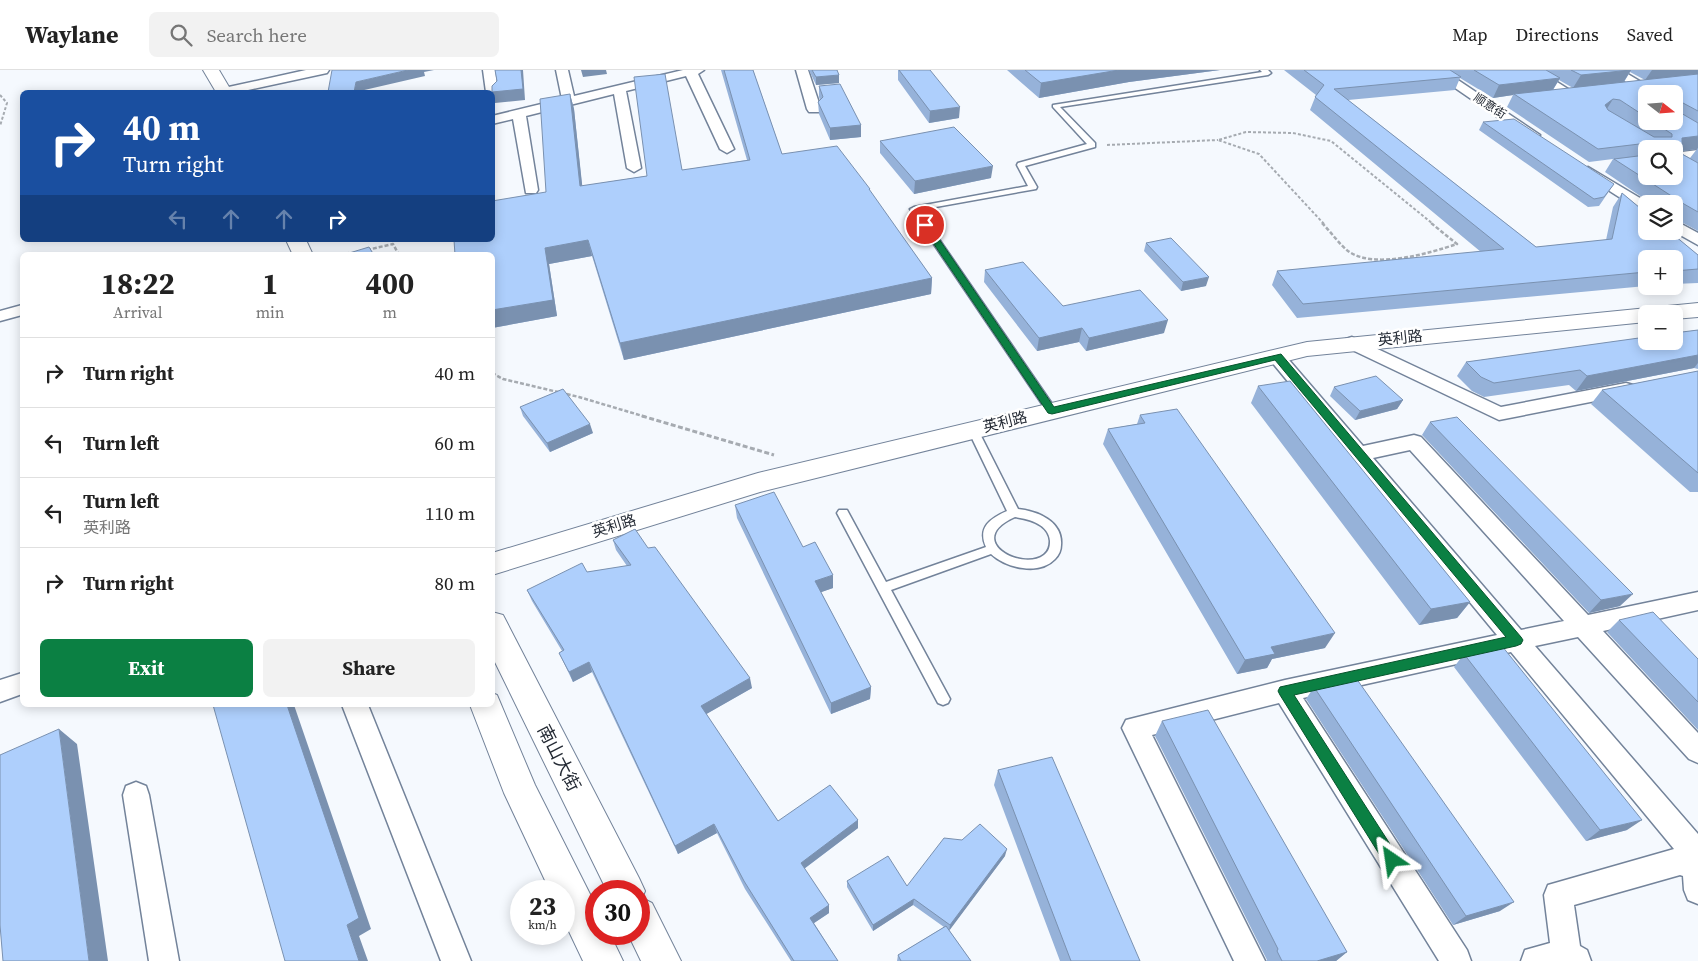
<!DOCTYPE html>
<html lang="en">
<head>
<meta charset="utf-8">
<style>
  :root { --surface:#fff; --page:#f2f2f2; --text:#222; --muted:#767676; --line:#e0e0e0; --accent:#0b8043 }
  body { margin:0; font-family:"Source Serif 4","Noto Sans SC",serif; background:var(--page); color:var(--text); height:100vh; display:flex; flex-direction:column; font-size:19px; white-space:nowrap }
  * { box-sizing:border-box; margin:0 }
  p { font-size:16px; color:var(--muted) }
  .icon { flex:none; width:28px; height:28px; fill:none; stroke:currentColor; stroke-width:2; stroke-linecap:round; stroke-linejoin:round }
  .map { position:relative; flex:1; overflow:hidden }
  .drawer { position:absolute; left:20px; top:182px; width:475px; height:455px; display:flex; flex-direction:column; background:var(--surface); border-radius:8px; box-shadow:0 2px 12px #0003 }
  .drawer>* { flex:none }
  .top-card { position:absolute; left:20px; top:20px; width:475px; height:152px; border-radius:8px; box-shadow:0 2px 12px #0003; background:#1a4fa0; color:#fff; overflow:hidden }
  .needle { width:32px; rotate:107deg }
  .buttons { position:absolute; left:1638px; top:15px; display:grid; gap:10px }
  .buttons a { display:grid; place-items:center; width:45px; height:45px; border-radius:8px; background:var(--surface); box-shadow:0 2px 12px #0003; font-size:25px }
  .speed { position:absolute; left:510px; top:810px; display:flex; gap:10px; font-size:25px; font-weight:700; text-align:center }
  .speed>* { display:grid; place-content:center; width:65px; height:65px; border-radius:50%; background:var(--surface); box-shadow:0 2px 12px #0003; line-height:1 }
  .speed small { font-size:12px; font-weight:400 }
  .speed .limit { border:8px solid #d22; background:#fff; color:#111 }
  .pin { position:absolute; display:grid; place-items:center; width:42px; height:42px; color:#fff; margin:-21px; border:2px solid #fff; border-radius:50%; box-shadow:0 1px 5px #0007 }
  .me { position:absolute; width:55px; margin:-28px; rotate:328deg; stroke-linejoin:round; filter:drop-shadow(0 0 4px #0008) }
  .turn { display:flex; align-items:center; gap:18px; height:105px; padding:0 20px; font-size:22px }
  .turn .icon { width:65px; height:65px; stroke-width:2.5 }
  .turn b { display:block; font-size:35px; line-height:42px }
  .lanes { display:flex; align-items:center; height:48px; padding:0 20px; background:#0003; justify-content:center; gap:25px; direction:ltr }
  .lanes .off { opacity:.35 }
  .eta { display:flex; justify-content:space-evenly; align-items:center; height:85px; text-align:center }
  .eta b { font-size:30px; font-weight:700; line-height:35px }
  .action { display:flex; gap:10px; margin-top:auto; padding:10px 20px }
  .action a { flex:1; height:58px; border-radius:8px; background:var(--accent); color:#fff; font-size:20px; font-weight:700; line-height:58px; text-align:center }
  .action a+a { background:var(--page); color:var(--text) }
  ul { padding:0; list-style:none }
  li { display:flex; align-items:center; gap:15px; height:70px; padding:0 20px; border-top:1px solid var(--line) }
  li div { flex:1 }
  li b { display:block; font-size:19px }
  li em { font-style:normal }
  header { display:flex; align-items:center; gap:30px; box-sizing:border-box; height:70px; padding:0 25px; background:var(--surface); border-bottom:1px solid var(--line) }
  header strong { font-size:24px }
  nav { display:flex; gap:28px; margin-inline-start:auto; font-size:18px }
  .search { width:350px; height:45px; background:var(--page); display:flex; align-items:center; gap:12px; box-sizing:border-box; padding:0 18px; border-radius:8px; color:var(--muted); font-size:19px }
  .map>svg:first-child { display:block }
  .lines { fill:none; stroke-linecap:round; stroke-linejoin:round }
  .service-casing { stroke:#73839a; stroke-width:3 }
  .minor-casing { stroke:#73839a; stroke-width:3 }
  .tertiary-casing { stroke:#73839a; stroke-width:2 }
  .path-far2 { stroke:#a6abb1; stroke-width:2; stroke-dasharray:3 2; stroke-linecap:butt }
  .path-far1 { stroke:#a6abb1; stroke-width:2.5; stroke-dasharray:4 2; stroke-linecap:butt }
  .path { stroke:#a6abb1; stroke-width:3; stroke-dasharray:5 2.5; stroke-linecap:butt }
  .service { fill:#fff; fill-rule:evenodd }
  .minor { fill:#fff; fill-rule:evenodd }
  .tertiary { fill:#fff; fill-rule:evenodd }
  .wall { fill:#96b2d9; fill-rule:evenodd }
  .shaded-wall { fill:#7a91b0 }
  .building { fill:#aecffc; stroke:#7a91b0 }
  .route { fill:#0b8043; stroke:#07532c }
  .labels { text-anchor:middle; stroke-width:5; stroke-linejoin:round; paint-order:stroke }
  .far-street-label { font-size:12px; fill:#252b35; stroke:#fff }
  .street-label { font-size:15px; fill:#252b35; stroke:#fff }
  .near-street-label { font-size:18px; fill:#252b35; stroke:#fff }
</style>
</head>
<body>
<header>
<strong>Waylane</strong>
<div class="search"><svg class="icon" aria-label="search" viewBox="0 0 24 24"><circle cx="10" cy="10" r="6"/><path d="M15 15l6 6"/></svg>Search here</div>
<nav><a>Map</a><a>Directions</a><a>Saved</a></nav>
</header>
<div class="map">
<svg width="1698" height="891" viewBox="0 0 1698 891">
  <rect width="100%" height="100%" fill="#f5f9fe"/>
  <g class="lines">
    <!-- service casing -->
    <g class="service-casing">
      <path id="service" d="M1260,0h8l3,3 -3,2 -208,32 35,36v4l-70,19 12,21 -1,2 -117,21 138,201 -1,2h-8l-138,-204 4,-2 114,-21 -11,-21 1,-2 69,-19 -34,-37v-2l209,-33z
        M973,356l5,4 40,79c19,2 45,12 43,36 0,5 -2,10 -6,14 -16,17 -49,9 -64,-5l-100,36 59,109 -2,4 -5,2 -5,-2 -101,-190 2,-3h8l39,72 100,-35c-9,-20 5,-29 21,-36l-39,-81zM1015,447c14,2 34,7 35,24 0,6 -1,10 -6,14 -22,17 -81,-15 -29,-38z"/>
    </g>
    <!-- minor casing -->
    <g class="minor-casing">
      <path id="minor" d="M306,0h23l-2,3 -88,19h-21l6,-4z
        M483,0h12l3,22 -2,3 -4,1v-4h-6z
        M556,0h12l6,26 109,-26h21l-6,4 36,75 -7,4 -7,-4 -34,-73 -60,15 15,77 -7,4 -7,-4 -13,-74 -88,22 12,74 -2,3h-10l-13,-74 -21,5v-8l70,-17z
        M796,0h12l13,39 -2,3h-10l-2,-3z
        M1429,0h14l97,65 -2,3h-10z
        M1523,0h15l38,24 -1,3h-10z
        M1606,0h15l27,16 -6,4 -4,-1z
        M1698,80v8l-24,3v-8z
        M1588,97l62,37h-4v8l-5,-1 -58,-37 -2,-3z
        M1674,150l24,13v12l-25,-14z
        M22,235v10l-22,6v-10z
        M1352,267l149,70 125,-24 7,2 2,4 -2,4 -7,2 -127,25 -153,-73 -3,-4 3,-4z
        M1277,281l6,2 80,93 51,-11 7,2 167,178 110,-23v18l-95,21 95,102v30l-9,-4 -111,-122 -43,9 163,188v70l-10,-4 -4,-10 -1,-14 -3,-1 -106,30 6,41 7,4 4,11h-70l4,-11 25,-7 -6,-48 4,-10 126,-36 -163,-197 -208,46 164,252 4,11h-32l-160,-258 -127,32 113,226h-31l-112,-233 4,-8 159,-40 212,-45 -226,-274 -3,-4 3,-4zM1410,380l154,171 -43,9 -148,-172z
        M22,603v21l-22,8v-22z
        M342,635h26l103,256h-30z
        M136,712l10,4 3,9 30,166h-30l-26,-166 3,-9z"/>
    </g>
    <!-- tertiary casing -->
    <g class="tertiary-casing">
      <path id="tertiary" d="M203,0h16l13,22h-16z
        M286,170h20l7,15h-20z
        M1698,233v14l-24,2v-5h-28v8l-339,34 -547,136 -268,83v-22l266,-80 549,-131z
        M492,542l11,3 136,263 6,13 -3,7 10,5 29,58h-40l-13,-27h11v-43h-32l-115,-235z
        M492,623l5,2 38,90 61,121v28h14l13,27h-40l-19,-40v-30h-14l-46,-98 -34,-88h22z"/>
    </g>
    <!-- path-far2 -->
    <path class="path-far2" d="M0,25l7,8 -7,23
      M1107,75l111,-5
      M1324,154l-65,-70 -41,-14 28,-8 47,1 38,8 102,83"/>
    <!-- path-far1 -->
    <path class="path-far1" d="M1322,153c9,9 17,21 26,28 26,19 82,2 109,-7l-26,-21
      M367,180l26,-6 6,11
      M342,185l7,-2
      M492,303l11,6 76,18 67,20"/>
    <!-- path -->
    <path class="path" d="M642,346l132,39"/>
    <!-- service -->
    <use href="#service" class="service"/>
    <!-- minor -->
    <use href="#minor" class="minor"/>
    <!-- tertiary -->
    <use href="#tertiary" class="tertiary"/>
  </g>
  <!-- wall -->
  <path class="wall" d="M721,0h32l29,84 88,35v3l62,86 -1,16 -307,66 -32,-104 -43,8 8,52 -65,12v-73l54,-63 24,-98 4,15 8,77 165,-26z
    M809,0h28l2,5v8l-23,2z
    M898,0h32l29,48 -30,5 -31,-43z
    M1007,0h213l-91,12 -90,16z
    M1284,0h414v161l-24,-13v-14h-22l-47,-32 8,-13 -24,3 -82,-55 6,-12 -20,3 -33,-20 -5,12 -107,10 188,147 70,-7 7,-33 9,-14 76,62v28l-24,1v-25h-28v27l-349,32 -25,-33 5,-14 204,-19 -171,-142 6,-15zM1630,2l15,8 -21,2zM1559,10l14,8 -20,2zM1646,24l28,27h-28zM1646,79h28l-28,27zM1697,79l-7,9 -8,-4v-3z
    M819,16l42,39v12l-31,3 -11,-26 -1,-12 2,-2 -1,-3z
    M1483,52l131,62 -15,22 -11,1 -109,-77z
    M880,71l111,37 -77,16 -34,-41z
    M1146,173l60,43 -25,5 -37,-40z
    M985,200l78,36 101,27 -78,18 -7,-9 -42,9 -53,-69z
    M1698,260v39l-4,-1 -118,23 -7,-6 -85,12 -12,-6 -15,-15 9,-14z
    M1698,301v121h-8l-99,-88 11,-14z
    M1258,316l212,216 -13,16 -38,7 -168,-222z
    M1334,317l69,13 -6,9 -42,11 -25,-24z
    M520,337l73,26 -43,19 -27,-36z
    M1140,345l185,233 -53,11 -5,9 -30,6 -134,-230 5,-15 29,-5z
    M1430,352l190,184 -31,7 -167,-178z
    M735,435l68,42 30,41 -12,4 50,95 -1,12 -39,15 -94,-196z
    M613,470l139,148 -46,26 72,107 80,-1v8l-54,41 25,36v8l-15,10 24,38h-47l-46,-72 -28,-56 -39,21 -86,-182 -19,10 -14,-29 3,-2 -30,-50 -5,-11 60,-18 40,-6 -11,-16z
    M1619,550l79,39v71l-91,-98z
    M1464,584l163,176 -41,11 -132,-174z
    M1314,617l186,224 -47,14 -147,-226z
    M1162,651l185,231 -11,9h-70l1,-1 -112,-224z
    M998,700l142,191h-80l-66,-176z
    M1005,786l-56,74 22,31h-74l1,-6 46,-28 -31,-22 -40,26 -26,-44v-6l60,5z"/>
  <!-- shaded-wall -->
  <path class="shaded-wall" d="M408,0h26l-10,2 1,4 -65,15 -1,1h-5l2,-10z
    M521,0h2l2,30 -30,3 -3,-11z
    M581,0h25l1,4 -24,3z
    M1119,0h101l-91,12 -90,16 2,-15z
    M1631,0l-8,13 -50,5 8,-13z
    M1652,0h46v4l-53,6z
    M839,5v8l-23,2v-8z
    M1560,8l-8,13 -38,3 -1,1 -20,3 6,-13z
    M570,24l4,15 10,93 -4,-16z
    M1613,29l-8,13v-7z
    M1683,33l-8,13 -1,1v-10z
    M960,37l-1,11 -30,5 1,-12z
    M861,55v12l-31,3v-12z
    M1698,66v12l-1,1 -23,3 8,-14z
    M993,96l-2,12 -77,16 1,-13z
    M588,170l4,16 -43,8 8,52 -65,12v-18l53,-62z
    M1209,207l-3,9 -25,5 2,-9z
    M932,208l-1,16 -307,66 -4,-17z
    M1168,250l-4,13 -78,18 3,-13z
    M1082,258l-3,14 -42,9 2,-13z
    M1698,285v8l-4,5 -118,23 11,-15z
    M1403,330l-6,9 -42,11 5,-9z
    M590,354l3,9 -43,19 -3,-9z
    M833,505v13l-17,6 -1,-13z
    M1633,524l-13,12 -31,7 12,-13z
    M1470,532l-13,16 -38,7 12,-16z
    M1335,563l-10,15 -53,11 -5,9 -30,6 8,-14 26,-13z
    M589,592l3,10 -19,10 -4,-10z
    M750,608l2,10 -49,28 -2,-10z
    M871,617l-1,12 -39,15v-11z
    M287,635h7l77,224 -12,7 9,25h-9l-12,-36z
    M59,659l18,15 31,217h-19z
    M858,750v8l-57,43v-8z
    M1642,750l-15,10 -41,11 14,-11z
    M714,754l3,9 -39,21 -3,-8z
    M1007,779l-2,7 -56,75 1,-6z
    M914,829l-1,6 -40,26v-6z
    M1514,832l-14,9 -47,14 13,-9z
    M829,835v8l-18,12 -1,-7z
    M1347,882l-11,9h-19z"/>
  <!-- building -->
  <path class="building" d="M332,0h76l-52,12 -2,10h-26z
    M495,0h26l2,19 -31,3v-6l5,-5z
    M724,0h29l29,84 55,-8 33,43h-1l63,89 -312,65 -32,-103 -43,8 8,52 -61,10v-55h-37l-1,-15h38v-39l54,-9 -6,-93 30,-5 10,92 67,-10 -13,-99 31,-3 17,96 68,-10z
    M812,0h25l2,5 -23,2z
    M899,0h31l30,37 -30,4z
    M1025,0h94l-78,13z
    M1304,0h146l11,7 -127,12 202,158 76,-8 10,-46 24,20v18h23l29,24v14l-24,2v-12h-28v13l-343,32 -26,-33 227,-22 -189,-152 9,-12z
    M1474,0h72l14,8 -61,7z
    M1571,0h60l-50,5z
    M1698,4v37l-15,-8 -9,4v-13h-28v23l-26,-17 -7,-1 -8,6 3,5 46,27h18v-3l-20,-13h22v-12l24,14v13l-16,2v16l16,9v49l-14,-8 -70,-45 32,-4v21h28v-27h-18v-7l-58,7 -84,-55z
    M840,14l21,41 -31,3 -12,-26 5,-5 -4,-11z
    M1514,49l100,65 -10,13 -10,2 -111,-77z
    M954,57l39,39 -78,15 -35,-40z
    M1171,168l38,39 -26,5 -37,-39z
    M369,177l5,8h-28v-1z
    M1023,192l40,44 77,-16 28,30 -79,18 -7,-10 -43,10 -54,-68z
    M1698,260v25l-111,21 -7,-6 -86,13 -13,-6 -15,-15 180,-25v4h28v-8z
    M1698,301v102l-96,-83z
    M1376,306l27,24 -43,11 -26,-24z
    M1290,311l180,221 -39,7 -173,-223z
    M563,319l27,35 -43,19 -27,-36z
    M1177,339l158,224 -64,14 4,7 -30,6 -137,-231 37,-6 -5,-8z
    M1457,347l176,177 -32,6 -171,-178z
    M774,422l29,55 12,-5 18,33 -18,6 56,106 -40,16 -96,-198z
    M635,459l13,19 7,-1 95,131 -49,28 77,115 52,-36 28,35 -57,43 28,42 -19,13 28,43h-44l-50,-80 -30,-57 -39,22 -86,-184 -20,10 -10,-19 5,-3 -37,-60 55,-27 5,9 44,-7 -18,-25z
    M1653,542l45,47v43l-79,-82z
    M1502,576l140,174 -42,10 -136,-176z
    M1356,608l158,224 -48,14 -152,-229z
    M213,635h74l72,213 -12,7 12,36h-74z
    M1208,640l139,242 -30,9h-35l-5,-10 1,-2 -116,-228z
    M59,659l30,232h-86l-3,-36v-170z
    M1052,687l88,204h-69l-73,-191z
    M980,754l27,25 -57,76 -36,-26 -41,26 -26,-44 41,-25 19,30 37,-48 18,2z
    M946,856l25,35h-70l-3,-6z"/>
  <!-- route -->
  <path class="route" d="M925,152l3,1 126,184 227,-53 240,283 2,3 -2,4 -5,2 -222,49 103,160 2,5 -2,5 -5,2 -6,-2 -106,-170 -2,-4 2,-4 226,-50 -231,-277 -223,54 -4,-1 -127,-188z"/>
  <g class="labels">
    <!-- far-street labels -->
    <g class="far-street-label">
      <text transform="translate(1490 36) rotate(33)" y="4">顺意街</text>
    </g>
    <!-- street labels -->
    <g class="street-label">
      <text transform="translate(1400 268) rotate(-6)" y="5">英利路</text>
      <text transform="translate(1005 352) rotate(-14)" y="5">英利路</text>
      <text transform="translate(614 456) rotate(-17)" y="5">英利路</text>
    </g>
    <!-- near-street labels -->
    <g class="near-street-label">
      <text transform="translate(559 688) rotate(63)" y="6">南山大街</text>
    </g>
  </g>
</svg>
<div class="buttons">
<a><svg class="needle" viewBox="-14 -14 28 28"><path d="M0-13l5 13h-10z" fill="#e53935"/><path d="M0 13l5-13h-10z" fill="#767676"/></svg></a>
<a><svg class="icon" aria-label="search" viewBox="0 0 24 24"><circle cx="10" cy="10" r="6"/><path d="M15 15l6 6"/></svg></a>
<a><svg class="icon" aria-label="layers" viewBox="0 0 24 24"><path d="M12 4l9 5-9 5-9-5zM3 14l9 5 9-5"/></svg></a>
<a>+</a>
<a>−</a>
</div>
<div class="speed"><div>23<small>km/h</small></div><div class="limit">30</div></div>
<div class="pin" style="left:925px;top:155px;background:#d93025"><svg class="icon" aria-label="arrive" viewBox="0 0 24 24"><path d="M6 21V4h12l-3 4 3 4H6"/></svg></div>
<svg class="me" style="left:1392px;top:790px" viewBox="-20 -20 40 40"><path d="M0-17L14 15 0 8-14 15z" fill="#0b8043" stroke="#fff" stroke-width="4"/></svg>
<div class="top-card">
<div class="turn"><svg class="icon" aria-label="right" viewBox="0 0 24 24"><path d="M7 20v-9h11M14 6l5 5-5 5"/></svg><div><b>40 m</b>Turn right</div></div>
<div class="lanes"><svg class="icon off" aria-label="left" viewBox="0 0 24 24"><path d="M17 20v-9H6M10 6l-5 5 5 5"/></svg><svg class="icon off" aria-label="ahead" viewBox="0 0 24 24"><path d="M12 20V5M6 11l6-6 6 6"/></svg><svg class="icon off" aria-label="ahead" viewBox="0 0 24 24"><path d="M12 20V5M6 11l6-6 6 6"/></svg><svg class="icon" aria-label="right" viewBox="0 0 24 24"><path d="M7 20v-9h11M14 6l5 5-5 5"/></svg></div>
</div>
<section class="drawer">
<div class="eta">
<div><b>18:22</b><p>Arrival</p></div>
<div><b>1</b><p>min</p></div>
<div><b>400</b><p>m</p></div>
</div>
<ul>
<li><svg class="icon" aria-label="right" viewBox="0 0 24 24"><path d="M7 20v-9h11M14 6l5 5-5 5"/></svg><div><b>Turn right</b></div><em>40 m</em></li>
<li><svg class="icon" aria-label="left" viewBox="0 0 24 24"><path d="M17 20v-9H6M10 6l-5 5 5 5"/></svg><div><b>Turn left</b></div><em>60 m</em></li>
<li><svg class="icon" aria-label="left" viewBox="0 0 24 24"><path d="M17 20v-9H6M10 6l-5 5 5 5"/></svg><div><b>Turn left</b><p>英利路</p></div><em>110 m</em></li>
<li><svg class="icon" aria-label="right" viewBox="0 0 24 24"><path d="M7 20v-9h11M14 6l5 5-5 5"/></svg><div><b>Turn right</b></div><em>80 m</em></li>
</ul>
<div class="action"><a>Exit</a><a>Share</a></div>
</section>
</div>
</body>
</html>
